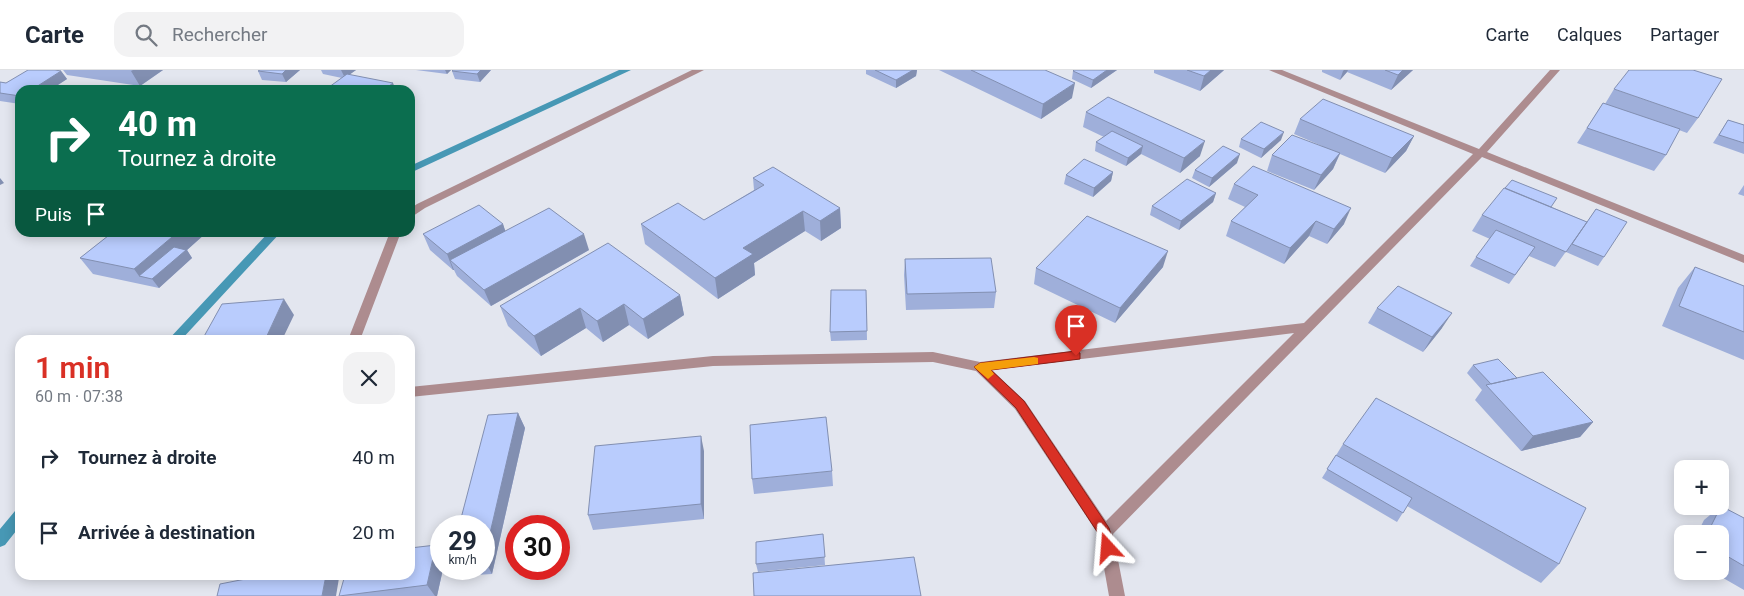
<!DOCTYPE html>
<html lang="fr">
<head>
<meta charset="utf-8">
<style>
  :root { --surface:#fff; --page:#f2f2f3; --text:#1f2937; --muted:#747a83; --line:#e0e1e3; --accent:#d93025 }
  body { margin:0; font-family:Roboto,sans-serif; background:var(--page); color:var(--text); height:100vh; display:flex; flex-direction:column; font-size:19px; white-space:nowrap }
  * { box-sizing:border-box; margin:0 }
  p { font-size:16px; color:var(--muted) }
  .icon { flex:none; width:28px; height:28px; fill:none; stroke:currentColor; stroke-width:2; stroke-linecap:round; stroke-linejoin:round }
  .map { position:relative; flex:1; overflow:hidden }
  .drawer { position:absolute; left:15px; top:265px; width:400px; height:245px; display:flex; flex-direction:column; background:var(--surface); border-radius:15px; box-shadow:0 2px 12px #0003 }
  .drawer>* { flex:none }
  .guide { position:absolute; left:15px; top:15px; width:400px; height:152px; border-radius:15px; box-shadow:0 2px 12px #0003; background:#0b6e4f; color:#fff; overflow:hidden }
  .tools { position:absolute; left:1674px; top:390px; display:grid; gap:10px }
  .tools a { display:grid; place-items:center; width:55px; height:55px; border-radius:10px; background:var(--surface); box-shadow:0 2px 12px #0003; font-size:25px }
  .speed { position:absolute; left:430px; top:445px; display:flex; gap:10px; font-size:25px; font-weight:700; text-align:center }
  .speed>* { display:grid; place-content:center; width:65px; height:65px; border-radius:50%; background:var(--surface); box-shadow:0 2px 12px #0003; line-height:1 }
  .speed small { font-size:12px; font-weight:400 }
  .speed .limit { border:8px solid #d22; background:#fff; color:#111 }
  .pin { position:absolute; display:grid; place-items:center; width:42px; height:42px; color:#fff; margin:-51px -21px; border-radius:50% 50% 50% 0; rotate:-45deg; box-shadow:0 0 5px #0007 }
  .pin .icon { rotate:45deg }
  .me { position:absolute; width:55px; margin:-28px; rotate:341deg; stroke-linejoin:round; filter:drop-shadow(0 0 4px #0008) }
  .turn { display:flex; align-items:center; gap:18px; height:105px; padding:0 20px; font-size:22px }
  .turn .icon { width:65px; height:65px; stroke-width:2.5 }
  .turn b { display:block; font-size:35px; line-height:42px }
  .then { display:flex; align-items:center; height:48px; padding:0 20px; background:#0003; gap:10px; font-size:19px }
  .round { display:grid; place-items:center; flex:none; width:52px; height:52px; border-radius:15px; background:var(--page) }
  .summary { display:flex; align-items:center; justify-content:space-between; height:85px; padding:0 20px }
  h1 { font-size:30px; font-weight:600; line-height:38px; color:var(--accent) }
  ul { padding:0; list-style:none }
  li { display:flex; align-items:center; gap:15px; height:75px; padding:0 20px }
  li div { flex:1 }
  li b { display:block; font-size:19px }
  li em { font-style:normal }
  header { display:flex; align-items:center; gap:30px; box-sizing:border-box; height:70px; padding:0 25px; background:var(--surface); border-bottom:1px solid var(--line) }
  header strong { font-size:24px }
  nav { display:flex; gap:28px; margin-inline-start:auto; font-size:18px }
  .search { width:350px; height:45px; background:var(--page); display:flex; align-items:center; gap:12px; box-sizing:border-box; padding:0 18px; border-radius:15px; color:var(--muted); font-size:19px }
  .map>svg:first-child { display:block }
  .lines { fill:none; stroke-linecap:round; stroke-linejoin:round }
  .stream { fill:#4798b5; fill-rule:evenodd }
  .minor { fill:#ad8c8f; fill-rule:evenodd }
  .wall { fill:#9fafda }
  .shaded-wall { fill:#828fb1 }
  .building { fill:#b9ccfd; stroke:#828fb1 }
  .route { fill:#d93025; stroke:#8d1f18 }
  .slow { fill:#f59e0b }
</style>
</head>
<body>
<header>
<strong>Carte</strong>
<div class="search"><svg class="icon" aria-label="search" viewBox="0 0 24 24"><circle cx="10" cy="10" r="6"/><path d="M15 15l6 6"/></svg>Rechercher</div>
<nav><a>Carte</a><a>Calques</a><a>Partager</a></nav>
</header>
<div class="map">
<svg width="1744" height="526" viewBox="0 0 1744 526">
  <rect width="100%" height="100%" fill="#e3e6ef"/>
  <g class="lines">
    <!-- stream -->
    <path class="stream" d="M619,0h12l-221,103v-7z
      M269,162h12l-100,108h-13z
      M20,439v17l-15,19 -5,2v-18l15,-18z"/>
    <!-- minor -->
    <path class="minor" d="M692,0h12l-279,138 -15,10v-9l7,-5z
      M1269,0h13l197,79 71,-79h10l-73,82 257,103v8l-262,-106 -369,377 12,62h-16l-11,-62 -83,-125 -39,-38 -43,-9 -220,4 -303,31v-10l303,-31 220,-4 47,10 324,-39 169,-169zM1294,263l-188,188 -81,-120 -33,-31z
      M390,162h11l-41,108h-12z"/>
  </g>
  <!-- wall -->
  <path class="wall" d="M63,0h100l-23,16 -73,-11z
    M300,0l-14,12 -24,-2 -4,-9z
    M321,0h35l-6,4 -8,4 -19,-4z
    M416,0h35l-4,4z
    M453,0h38l-11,12 -25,-3 -3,-8z
    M866,0h51l-1,6 -20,12 -30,-14z
    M939,0h106l27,28 -31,21z
    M1117,0l-26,18 -19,-9 1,-8z
    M1154,0h70l-1,1 -23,20 -46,-18z
    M1322,0h91l-22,20 -44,-18 -7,8 -18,-8z
    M61,1l6,8 -15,10 -32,1v14l-20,-3v-19l6,1z
    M1614,19l84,29 -11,15 -8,-3 -13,25 -12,16 -77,-28 26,-40 2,1z
    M1086,42l114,44 -20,17 -39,-19 -15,12 -31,-15 1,-9 8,-5 -21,-10z
    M1300,49l114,17 -8,15 -21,22 -45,-19 -7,15 -19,21 -47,-19 5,-16 50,-9 -28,-12z
    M1728,50l16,5v29l-31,-11z
    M1241,69l40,1 -20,18 -22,-11z
    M1237,93l-28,24 -17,-9 3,-8z
    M1113,102l-2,9 -18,16 -29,-13 2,-9z
    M753,108l87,30 1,20 -20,13 -16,-10 -51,32 1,12 -37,24 -73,-55 -4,-20 63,-4 50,-30z
    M1234,114l110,40 -17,20 -18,-8 -25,28 -58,-28 5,-15 14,-14 -17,-8z
    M1744,115v11l-6,-2z
    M1216,123l-3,9 -34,28 -29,-15 2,-9z
    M1552,137l35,15 -32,45 -26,-11 -20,28 -39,-18 6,-9 14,-18 -18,-8 10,-16z
    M1596,139l8,48 -6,9 -32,-14z
    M503,154l2,7 84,19 -98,56 -34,-30 -3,-6h-1l-23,-20 -7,-16z
    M113,162h93v1l-19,17 5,8 -33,30 -66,-14 -13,-16z
    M905,189l91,33 -2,16 -88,2 -2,-35z
    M1163,197l-48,56 -81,-39 2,-16z
    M1695,197l49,19v74l-82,-34 16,-38z
    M866,220l1,50 -36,1 -1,-9z
    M680,225l4,20 -36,24 -19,-14 -26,17 -17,-14 -45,28 -33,-30 -8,-20z
    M1377,238l65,20 -19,24 -55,-29z
    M1473,295l44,13 76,44 -13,15 -59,14 -46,-51 7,-10 -15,-17z
    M518,343l7,15 -33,146 -33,2 -4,-7h29v-43z
    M1343,374l216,120 -18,19 -134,-77 -10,16 -75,-44z
    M704,381v68l-111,11 -5,-15z
    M832,401l1,15 -79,8 -2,-15z
    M1721,436l23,12v72l-33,-19h9v-37h-23l7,-14z
    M823,464l2,31 -67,7 -2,-8z
    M441,499h2l-6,27h-97z"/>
  <!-- shaded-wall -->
  <path class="shaded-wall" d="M133,0h30l-23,16 -9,-15z
    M286,0h14l-14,12 -4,-8z
    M341,0h15l-11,8z
    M445,0h6l-4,4z
    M481,0h10l-11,12 -3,-8z
    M913,0h4l-1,6 -20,12v-8z
    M1107,0h10l-26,18 2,-8z
    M1211,0h13l-1,1 -23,20 4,-15z
    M1344,0h4l-1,2 -7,8 3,-9z
    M1403,0h10l-22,20 7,-15z
    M61,1l6,8 -17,11 -14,-3z
    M393,13l3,7h-12z
    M1075,13l-3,15 -31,21 2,-15z
    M1284,62l-3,8 -20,18 3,-9z
    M1414,66l-8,15 -21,22 7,-15z
    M1205,71l-5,15 -20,17 4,-15z
    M1143,76l-2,8 -15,12 2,-8z
    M1340,83l-7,16 -19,21 7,-15z
    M1240,84l-3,9 -28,24 3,-9z
    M1113,102l-2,9 -18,16 1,-9z
    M0,108l4,5 -4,2z
    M1216,123l-3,9 -34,28 2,-9z
    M840,138l1,20 -20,13 -1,-20z
    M1351,138l-7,16 -17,20 7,-15z
    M803,141l2,20 -51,32 1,12 -37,24 -3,-21 28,-30z
    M1316,151l-7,15 -25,28 6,-16z
    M503,154l5,15 -58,21 4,10h-1l-6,-16z
    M178,162h28v1l-19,17 5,8 -33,30 -7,-9 -13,-3 -5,-7z
    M584,164l5,16 -98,56 -7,-16z
    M1168,181l-5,16 -48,56 5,-15z
    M680,225l4,20 -36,24 -5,-20z
    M284,229l10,16 -12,25h-17z
    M624,234l5,21 -26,17 -6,-21z
    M580,238l6,20 -45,28 -7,-20z
    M1452,243l-10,15 -19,24 9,-15z
    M518,343l7,15 -33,146 -8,-15z
    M1593,352l-13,15 -59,14 12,-15z
    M701,366l3,15v68l-3,-15z
    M436,475l5,9v15h2l-6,27h-2l-8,-11z
    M326,505h11l2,3 -3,18h-14z"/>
  <!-- building -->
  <path class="building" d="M28,0h27l6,1 -25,16 23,3h-39v6l-20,-3v-11l6,1z
    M260,0h26l-4,4 -24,-3z
    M453,0h28l-4,4 -25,-3z
    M875,0h38l-17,10z
    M971,0h74l30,13 -32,21z
    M1074,0h33l-14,10 -20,-9z
    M1187,0h24l-7,6z
    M1385,0h18l-5,5z
    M1629,0h64l29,9 -24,39 -84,-29z
    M347,4l46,9 -9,7h-59z
    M1108,27l97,44 -21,17 -98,-46z
    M1323,29l91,37 -22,22 -92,-39z
    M1603,33l77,26 -14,26 -79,-27z
    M1728,50l16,5v18l-25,-8z
    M1261,52l23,10 -20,17 -23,-10z
    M1112,61l31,15 -15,12 -32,-16z
    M1292,65l48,18 -19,22 -49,-20z
    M1223,76l17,8 -28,24 -17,-8z
    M1084,89l29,13 -19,16 -28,-13z
    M1253,96l98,42 -17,21 -18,-8 -26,27 -59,-27 27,-26 -24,-11z
    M773,97l67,41 -20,13 -17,-10 -60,37 10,6 -38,24 -74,-54 37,-21 26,17 60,-35 -11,-7z
    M1187,109l29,14 -35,28 -29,-15z
    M1512,110l45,18 -6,9 -46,-19z
    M1504,118l83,34 -21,30 -84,-37z
    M479,135l24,19 -56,30 -24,-20z
    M549,138l35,26 -100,56 -34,-30z
    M1596,139l31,13 -23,35 -32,-13z
    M1087,146l81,35 -48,57 -84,-40z
    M1496,160l39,17 -20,28 -39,-18z
    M113,162h65l-44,37 -54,-11z
    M608,173l72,52 -37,24 -19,-15 -27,17 -17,-13 -46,28 -34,-30z
    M174,177l12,3 -34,29 -13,-3z
    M991,188l5,34 -89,2 -2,-35z
    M1695,197l49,19v46l-65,-26z
    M1398,216l54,27 -20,24 -55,-29z
    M831,220h35l1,41 -37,1z
    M284,229l-19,41h-63l20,-36z
    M1498,289l19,19 -26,6 -18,-19z
    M1543,302l50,50 -60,14 -47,-51z
    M1376,328l210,110 -27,56 -216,-120z
    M518,343l-34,146v-33h-25l29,-111z
    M826,347l6,54 -80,8 -2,-54z
    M701,366v68l-113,11 7,-69z
    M1336,385l76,43 -9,15 -76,-44z
    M1721,436l23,12v48l-24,-14v-18h-13z
    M823,464l2,23 -69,7v-22z
    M436,475l-9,40 -88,11 6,-21h65v-27z
    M914,487l7,39h-167l-1,-23z
    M266,505h60l-4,21h-105l3,-12z"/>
  <!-- route -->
  <path class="route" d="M1076,281l4,2v6l-89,11 33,31 85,127 6,20 -2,4 -5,2 -5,-2 -5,-19 -82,-125 -42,-41 6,-4z"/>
  <!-- slow -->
  <path class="slow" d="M1034,287l4,1v6l-47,6 3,4 -6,5 -14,-12 6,-4z"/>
</svg>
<div class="tools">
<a>+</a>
<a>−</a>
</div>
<div class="speed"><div>29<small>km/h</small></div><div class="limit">30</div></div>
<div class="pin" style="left:1076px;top:286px;background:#d93025"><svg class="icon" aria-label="arrive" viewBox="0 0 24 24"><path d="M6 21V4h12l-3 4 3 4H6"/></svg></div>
<svg class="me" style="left:1108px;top:478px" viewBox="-20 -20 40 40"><path d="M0-17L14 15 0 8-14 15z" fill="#d93025" stroke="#fff" stroke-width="4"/></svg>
<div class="guide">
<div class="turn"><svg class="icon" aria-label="right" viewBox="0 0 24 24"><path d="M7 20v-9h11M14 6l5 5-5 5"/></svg><div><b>40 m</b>Tournez à droite</div></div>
<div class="then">Puis<svg class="icon" aria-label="arrive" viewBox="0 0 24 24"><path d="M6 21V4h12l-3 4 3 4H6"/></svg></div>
</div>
<section class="drawer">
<div class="summary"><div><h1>1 min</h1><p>60 m · 07:38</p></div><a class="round"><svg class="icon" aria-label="close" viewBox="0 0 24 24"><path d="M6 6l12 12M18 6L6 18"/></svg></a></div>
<ul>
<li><svg class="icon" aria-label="right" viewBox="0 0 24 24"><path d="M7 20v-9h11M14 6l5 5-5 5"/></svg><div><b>Tournez à droite</b></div><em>40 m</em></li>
<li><svg class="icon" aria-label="arrive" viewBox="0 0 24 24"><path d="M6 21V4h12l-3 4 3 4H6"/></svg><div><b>Arrivée à destination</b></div><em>20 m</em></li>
</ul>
</section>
</div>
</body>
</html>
